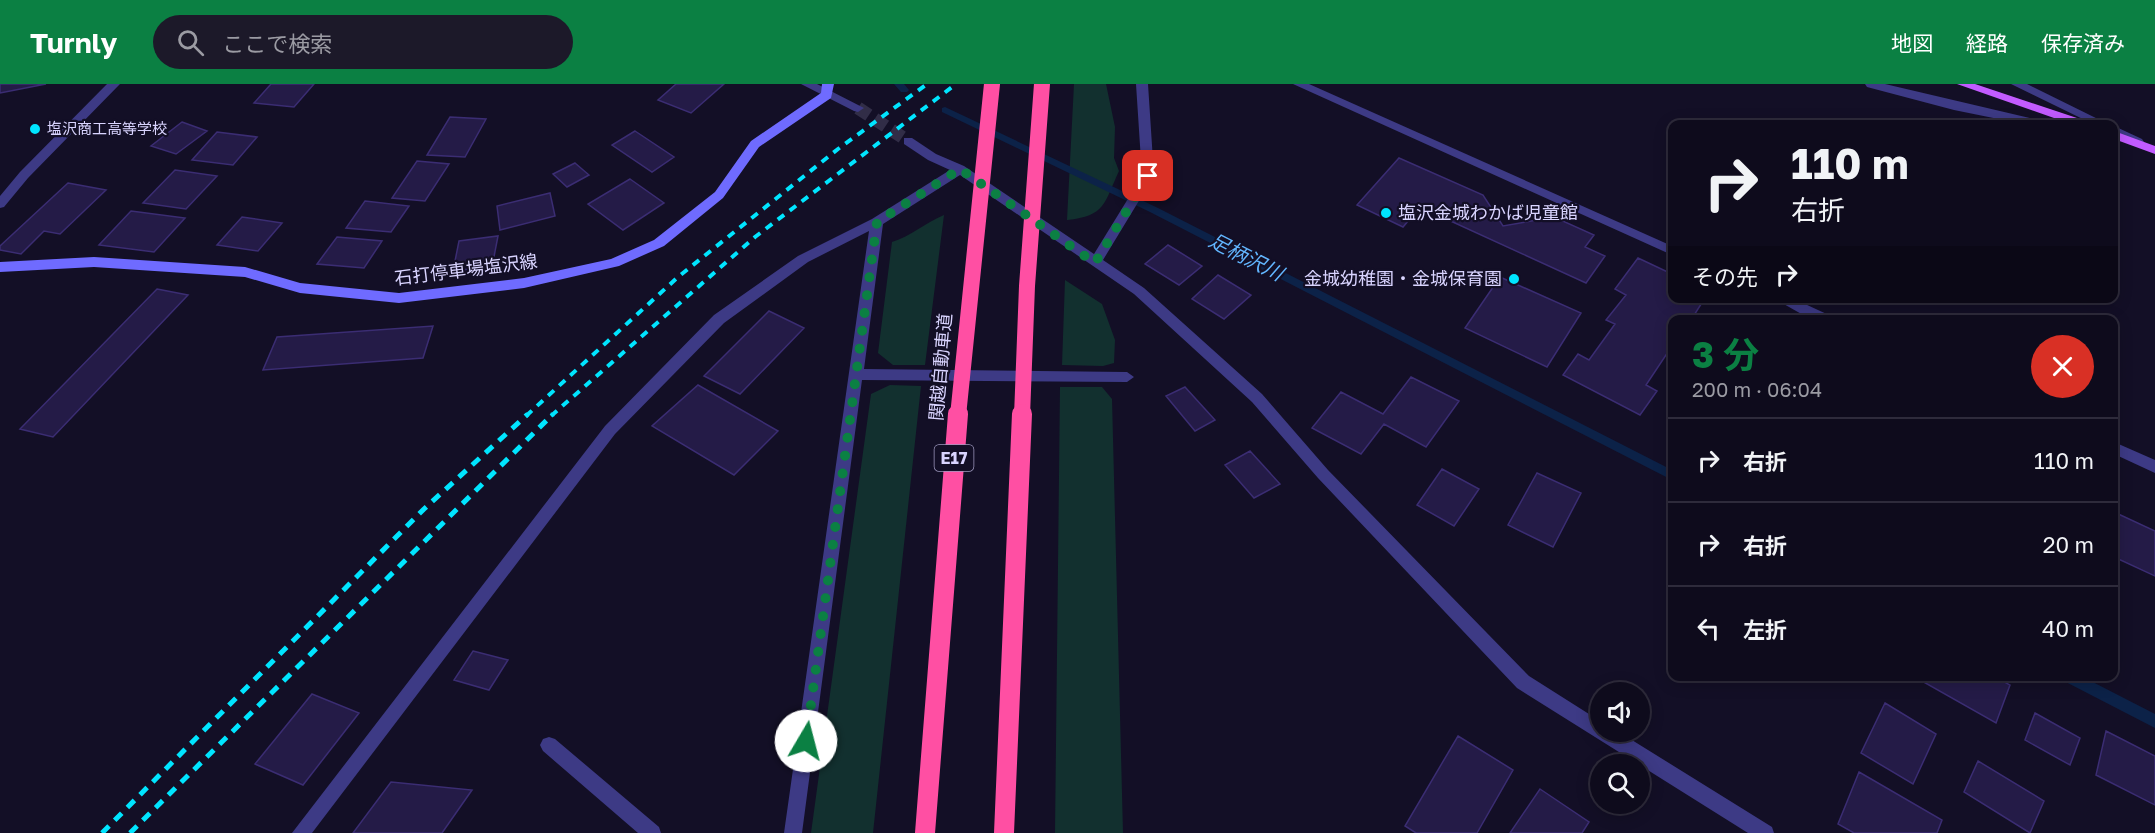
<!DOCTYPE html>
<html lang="ja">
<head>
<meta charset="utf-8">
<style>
  :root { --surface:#0e0b1c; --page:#1c1929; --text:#f1f3f6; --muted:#9b9ba3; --line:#2e2b3b; --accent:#0b8043 }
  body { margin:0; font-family:"Golos Text","Noto Sans JP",sans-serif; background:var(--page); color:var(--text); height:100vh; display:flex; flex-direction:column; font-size:22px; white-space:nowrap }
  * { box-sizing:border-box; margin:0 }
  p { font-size:20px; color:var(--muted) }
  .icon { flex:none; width:33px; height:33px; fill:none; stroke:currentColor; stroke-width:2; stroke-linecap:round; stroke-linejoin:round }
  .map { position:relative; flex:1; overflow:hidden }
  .panel { position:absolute; left:1668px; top:231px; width:450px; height:366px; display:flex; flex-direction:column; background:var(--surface); border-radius:12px; box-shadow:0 3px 15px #0003,0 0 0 2px var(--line) }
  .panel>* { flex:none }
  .banner { position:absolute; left:1668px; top:36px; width:450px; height:183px; border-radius:12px; box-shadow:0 3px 15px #0003,0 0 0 2px var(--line); background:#0e0b1c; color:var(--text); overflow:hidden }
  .buttons { position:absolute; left:1590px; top:598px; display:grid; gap:12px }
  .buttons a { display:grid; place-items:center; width:60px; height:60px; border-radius:50%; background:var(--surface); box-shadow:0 3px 15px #0003,0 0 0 2px var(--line); font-size:30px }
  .pin { position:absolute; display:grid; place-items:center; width:51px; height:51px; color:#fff; margin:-26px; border-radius:12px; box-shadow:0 3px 9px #0006 }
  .me { position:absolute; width:66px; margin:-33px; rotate:8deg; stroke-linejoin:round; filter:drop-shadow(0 0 4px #0008) }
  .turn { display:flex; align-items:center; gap:21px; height:126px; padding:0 24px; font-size:27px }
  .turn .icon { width:78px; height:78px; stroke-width:2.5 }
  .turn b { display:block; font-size:42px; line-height:51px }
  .then { display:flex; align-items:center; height:57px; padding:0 24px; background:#0003; gap:12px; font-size:22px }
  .round { display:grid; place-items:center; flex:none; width:63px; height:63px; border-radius:32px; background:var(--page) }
  .head { display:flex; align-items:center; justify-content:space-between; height:102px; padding:0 24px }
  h1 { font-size:36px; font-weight:700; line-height:45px; color:var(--accent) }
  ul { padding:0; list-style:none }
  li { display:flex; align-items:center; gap:18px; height:84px; padding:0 24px; border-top:2px solid var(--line) }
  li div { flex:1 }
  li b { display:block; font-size:22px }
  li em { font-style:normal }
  header { display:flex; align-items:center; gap:36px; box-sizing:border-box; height:84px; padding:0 30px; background:var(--accent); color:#fff }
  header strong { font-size:28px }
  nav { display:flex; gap:33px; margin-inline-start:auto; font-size:21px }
  .search { width:420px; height:54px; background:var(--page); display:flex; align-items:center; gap:15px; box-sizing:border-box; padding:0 21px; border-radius:33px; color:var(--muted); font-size:22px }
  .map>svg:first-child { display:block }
  .green { fill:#12302f }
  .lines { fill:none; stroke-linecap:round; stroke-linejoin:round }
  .stream { fill:#0c2248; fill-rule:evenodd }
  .building { fill:#241b47; stroke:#3b2d73; stroke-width:1.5 }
  .street-tunnel { stroke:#312d47; stroke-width:13; stroke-dasharray:13 7; stroke-linecap:butt }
  .street { fill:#3d3a85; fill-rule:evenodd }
  .secondary { fill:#6f6bff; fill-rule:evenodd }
  .primary { fill:#c25bff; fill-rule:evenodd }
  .rail-far1 { stroke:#00e5ff; stroke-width:4; stroke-dasharray:8 7; stroke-linecap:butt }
  .rail { stroke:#00e5ff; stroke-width:5; stroke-dasharray:10 8; stroke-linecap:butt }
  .highway-bridge-far1 { stroke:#ff4fa3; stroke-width:16 }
  .highway-bridge { stroke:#ff4fa3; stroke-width:20 }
  .route { stroke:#0b8043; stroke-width:10; stroke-dasharray:0 18 }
  .poi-dot { fill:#00e5ff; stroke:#130f26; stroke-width:2 }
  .labels { text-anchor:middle; stroke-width:4.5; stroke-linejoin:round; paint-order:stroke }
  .far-poi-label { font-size:15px; fill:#d9d4ff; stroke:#130f26; text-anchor:start }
  .shield { fill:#130f26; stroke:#9e99be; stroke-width:1.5 }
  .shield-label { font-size:16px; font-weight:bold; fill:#d9d4ff }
  .poi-label { font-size:18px; fill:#d9d4ff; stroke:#130f26; text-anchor:start }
  .street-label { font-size:18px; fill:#d9d4ff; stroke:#130f26 }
  .water-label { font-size:20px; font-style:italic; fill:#62b6ff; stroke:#130f26 }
</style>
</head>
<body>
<header>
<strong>Turnly</strong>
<div class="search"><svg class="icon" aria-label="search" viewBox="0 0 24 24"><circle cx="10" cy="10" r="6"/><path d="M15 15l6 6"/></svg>ここで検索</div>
<nav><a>地図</a><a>経路</a><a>保存済み</a></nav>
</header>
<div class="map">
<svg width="2155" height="749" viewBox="0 0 2155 749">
  <rect width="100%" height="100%" fill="#130f26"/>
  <!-- green -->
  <path class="green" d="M1074,0h32l9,43 -1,31 5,13c-15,32 -13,45 -52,49z
    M944,131l-19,150h-32l-15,-12 14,-111c19,-6 33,-19 52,-27z
    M1065,196l37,24 13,36 -1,23 -11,3 -41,-1z
    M890,301l31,1 -48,447h-62l60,-439z
    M1060,303h42l10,12 11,434h-68z"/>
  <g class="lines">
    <!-- stream -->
    <path class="stream" d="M894,0h10l5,6 -2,2h-6z
      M945,23l213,101 514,262v10l-522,-268 -208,-100v-4z
      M2060,592h21l74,38v14l-93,-48z"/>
  </g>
  <!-- building -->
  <path class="building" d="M0,0h46l-46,9z
    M271,0h43l-20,23 -40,-4z
    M676,0h48l-33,29 -33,-13z
    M450,33l36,2 -21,38 -38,-2z
    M182,38l25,9 -31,23 -25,-8z
    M635,47l39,26 -22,15 -40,-27z
    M217,48l40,5 -24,28 -41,-5z
    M1399,74l84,37 20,31 51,-9 40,18 -9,12 20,9 -19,27 -166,-76 -17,20 -46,-22z
    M417,77l32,3 -24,37 -33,-3z
    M575,79l14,12 -22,12 -14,-13z
    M175,86l42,6 -31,33 -43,-6z
    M630,95l34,24 -41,27 -35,-26z
    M68,99l38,7 -46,44 -16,-3 -23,23 -21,-4v-4z
    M550,109l5,23 -55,14 -3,-24z
    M365,117l44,5 -18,26 -45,-4z
    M131,127l54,7 -31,34 -55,-7z
    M242,133l40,6 -24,28 -41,-6z
    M498,152l-6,31 -39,4 6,-30z
    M337,153l45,4 -18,27 -47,-4z
    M1168,161l34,21 -23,19 -34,-21z
    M1638,174l34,16v24h33l-14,22h-19v26l-26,39 11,6 -17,24 -77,-40 15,-21 11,6 26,-36 -9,-4 20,-25 -11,-6z
    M1218,191l33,20 -27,24 -32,-20z
    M1500,193l81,36 -34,54 -82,-39z
    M157,205l31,6 -135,142 -33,-8z
    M769,227l35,17 -64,66 -36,-18z
    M433,242l-10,32 -160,12 14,-33z
    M1411,293l48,24 -33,46 -42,-23 -23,30 -49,-26 29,-36 42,22z
    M698,301l80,46 -44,44 -82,-49z
    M1185,303l30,33 -20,11 -29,-35z
    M1250,367l30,33 -26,14 -29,-33z
    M1442,385l37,20 -25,37 -37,-21z
    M1537,389l44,20 -28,54 -45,-22z
    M2114,428l41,19v45l-41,-19z
    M473,567l35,9 -19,30 -35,-10z
    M1913,592h81l16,9 -14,38z
    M312,610l47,19 -56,72 -48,-21z
    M1885,619l51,31 -23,50 -52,-31z
    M2035,629l45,25 -10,27 -45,-25z
    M2106,647l49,25v49l-59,-30z
    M1458,652l55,34 -36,63h-61l-11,-7z
    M1978,677l66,40 -14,32 -66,-41z
    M1859,688l83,48 -5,13h-83l-16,-9z
    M391,698l81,8 -30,43h-89z
    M1540,705l49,33 -7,11h-72z"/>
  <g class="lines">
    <!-- street-tunnel -->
    <path class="street-tunnel" d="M858,24l50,33"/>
    <!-- street -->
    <path class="street" d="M107,0h13l-92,94 -24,29 -4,1v-12l20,-24z
      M801,0h16l47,24 -6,4 -4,-1z
      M1136,0h12l6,92 -51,84 41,28 118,106 66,76 201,206 71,45v11h19l153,95 2,6h-26l-231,-145 -199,-210 -66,-76 -118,-108 -174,-119 -77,49 -19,145 263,3 7,5 -7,5 -265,-2 -60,453h-18l85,-602 -61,31 -84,61 -109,111 -303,399h-20l313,-407 109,-111 84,-59 74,-37 78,-49 -22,-10 -24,-16v-6h8l24,16 28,12 130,88 48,-78z
      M1293,0h16l363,162v9z
      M1865,0h20l153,36 6,4h-21l-69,-14 -87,-23z
      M2011,0h16l81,40h-15z
      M2114,42l28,13 2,3 -6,4 -24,-11z
      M1773,214h19l39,18 2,4h-21z
      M2114,358l41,18v13l-41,-19z
      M549,653l6,2 104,88 2,6h-23l-95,-82 -3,-6 3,-6z"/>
    <!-- secondary -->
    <path class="secondary" d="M822,0h12l-3,14 -72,49 -36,51 -59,48 -45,20 -95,22 -125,15 -99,-10 -55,-16 -151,-10 -94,5v-10l94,-5 151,10 55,16 99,10 125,-15 87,-19 43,-19 61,-48 36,-51 70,-48z"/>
    <!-- primary -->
    <path class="primary" d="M1957,0h18l111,37 2,3h-17z
      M2114,47l41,15v8l-41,-15z"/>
    <!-- rail-far1 -->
    <path class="rail-far1" d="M526,332l152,-139 160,-128 89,-65
      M551,332l204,-179 201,-153"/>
    <!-- rail -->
    <path class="rail" d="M102,749l322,-324 104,-95
      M130,749l423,-419"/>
    <!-- highway-bridge-far1 -->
    <path class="highway-bridge-far1" d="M958,332l34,-332
      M1022,332l5,-130 15,-202"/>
    <!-- highway-bridge -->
    <path class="highway-bridge" d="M925,749l33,-419
      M1004,749l18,-419"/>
  </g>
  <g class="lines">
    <!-- route -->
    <path class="route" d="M806,657l71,-519 83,-53 135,94 53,-87"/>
  </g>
  <!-- markers -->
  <g class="poi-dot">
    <circle cx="35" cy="45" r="6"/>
    <circle cx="1386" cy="129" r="6"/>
    <circle cx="1514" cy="195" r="6"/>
  </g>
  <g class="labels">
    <!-- far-poi labels -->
    <g class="far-poi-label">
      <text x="47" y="50">塩沢商工高等学校</text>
    </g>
    <!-- shield labels -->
    <rect class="shield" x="934.5" y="361" width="39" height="26" rx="4.5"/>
    <g class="shield-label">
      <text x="954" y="380">E17</text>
    </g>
    <!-- poi labels -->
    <g class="poi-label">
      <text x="1398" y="135">塩沢金城わかば児童館</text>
      <text x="1502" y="201" text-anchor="end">金城幼稚園・金城保育園</text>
    </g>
    <!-- street labels -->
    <g class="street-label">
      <text transform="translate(466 186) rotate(-7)" y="6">石打停車場塩沢線</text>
      <text transform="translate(941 283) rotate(-85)" y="6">関越自動車道</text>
    </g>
    <!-- water labels -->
    <g class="water-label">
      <text transform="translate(1246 173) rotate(27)" y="7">足柄沢川</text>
    </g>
  </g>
</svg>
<div class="buttons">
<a><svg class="icon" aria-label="sound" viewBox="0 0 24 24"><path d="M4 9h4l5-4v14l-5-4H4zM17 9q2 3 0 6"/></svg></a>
<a><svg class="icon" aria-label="search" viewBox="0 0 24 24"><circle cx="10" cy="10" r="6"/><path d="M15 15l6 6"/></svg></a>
</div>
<div class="pin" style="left:1148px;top:92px;background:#d93025"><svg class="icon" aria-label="arrive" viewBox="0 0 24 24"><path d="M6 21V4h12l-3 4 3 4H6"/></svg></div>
<svg class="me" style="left:806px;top:657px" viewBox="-20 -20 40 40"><circle r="19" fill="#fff"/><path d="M0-13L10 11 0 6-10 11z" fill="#0b8043"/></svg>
<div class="banner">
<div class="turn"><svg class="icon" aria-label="right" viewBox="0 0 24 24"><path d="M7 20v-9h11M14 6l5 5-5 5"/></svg><div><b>110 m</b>右折</div></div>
<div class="then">その先<svg class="icon" aria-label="right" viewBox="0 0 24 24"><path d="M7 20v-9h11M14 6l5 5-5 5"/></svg></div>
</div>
<section class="panel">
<div class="head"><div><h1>3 分</h1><p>200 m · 06:04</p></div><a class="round" style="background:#d93025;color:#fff"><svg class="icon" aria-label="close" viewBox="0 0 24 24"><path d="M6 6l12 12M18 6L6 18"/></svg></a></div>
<ul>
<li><svg class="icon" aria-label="right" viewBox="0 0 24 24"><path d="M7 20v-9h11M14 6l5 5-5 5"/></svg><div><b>右折</b></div><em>110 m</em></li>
<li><svg class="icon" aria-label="right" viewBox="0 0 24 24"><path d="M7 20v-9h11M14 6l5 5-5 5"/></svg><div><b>右折</b></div><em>20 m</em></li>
<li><svg class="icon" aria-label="left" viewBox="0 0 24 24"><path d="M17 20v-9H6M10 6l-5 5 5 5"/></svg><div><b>左折</b></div><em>40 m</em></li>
</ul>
</section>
</div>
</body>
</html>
